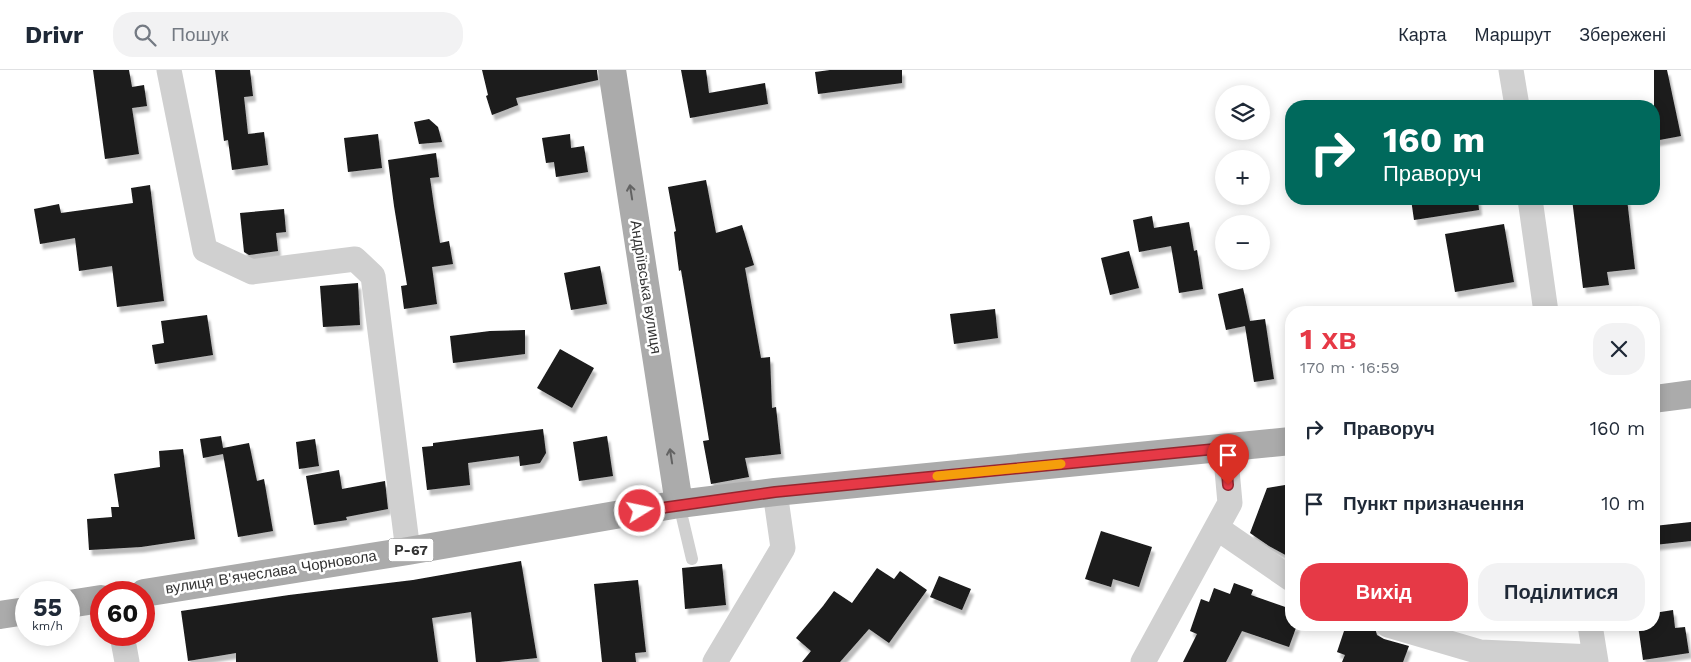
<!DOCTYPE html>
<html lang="uk">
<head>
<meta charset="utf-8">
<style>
  :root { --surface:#fff; --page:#f2f2f3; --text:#1f2937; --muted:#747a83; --line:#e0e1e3; --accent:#e63946 }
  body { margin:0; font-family:"Work Sans",sans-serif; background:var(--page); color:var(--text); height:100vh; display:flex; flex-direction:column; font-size:19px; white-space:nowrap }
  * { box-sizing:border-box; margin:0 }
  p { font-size:16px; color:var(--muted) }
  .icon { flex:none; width:28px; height:28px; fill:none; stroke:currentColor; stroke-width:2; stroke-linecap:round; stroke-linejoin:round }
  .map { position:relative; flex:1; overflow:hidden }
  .side { position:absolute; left:1285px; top:236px; width:375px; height:325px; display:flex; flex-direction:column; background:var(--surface); border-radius:20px; box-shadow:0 2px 12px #0003 }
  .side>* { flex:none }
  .top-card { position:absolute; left:1285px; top:30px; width:375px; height:105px; border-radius:20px; box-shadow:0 2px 12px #0003; background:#00695c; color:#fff; overflow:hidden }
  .controls { position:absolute; left:1215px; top:15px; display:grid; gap:10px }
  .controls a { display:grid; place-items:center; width:55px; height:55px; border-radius:50%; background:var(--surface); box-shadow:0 2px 12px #0003; font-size:25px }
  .speed { position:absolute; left:15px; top:511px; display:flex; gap:10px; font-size:25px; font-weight:700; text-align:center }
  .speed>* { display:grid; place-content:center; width:65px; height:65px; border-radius:50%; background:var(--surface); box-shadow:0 2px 12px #0003; line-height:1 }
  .speed small { font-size:12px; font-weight:400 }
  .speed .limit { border:8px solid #d22; background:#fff; color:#111 }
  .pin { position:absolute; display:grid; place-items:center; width:42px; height:42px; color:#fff; margin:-51px -21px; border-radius:50% 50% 50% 0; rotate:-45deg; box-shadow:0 0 5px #0007 }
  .pin .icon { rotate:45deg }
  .me { position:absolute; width:55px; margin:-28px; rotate:80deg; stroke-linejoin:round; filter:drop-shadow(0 0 4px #0008) }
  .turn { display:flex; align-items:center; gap:18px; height:105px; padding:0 15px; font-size:22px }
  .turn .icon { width:65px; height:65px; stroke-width:2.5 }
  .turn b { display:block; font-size:35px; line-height:42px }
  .round { display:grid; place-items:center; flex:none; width:52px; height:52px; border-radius:20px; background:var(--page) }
  .headline { display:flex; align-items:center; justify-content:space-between; height:85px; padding:0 15px }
  h1 { font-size:30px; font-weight:700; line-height:38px; color:var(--accent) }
  .primary-button { display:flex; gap:10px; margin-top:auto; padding:10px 15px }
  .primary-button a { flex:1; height:58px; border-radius:20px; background:var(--accent); color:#fff; font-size:20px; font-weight:700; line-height:58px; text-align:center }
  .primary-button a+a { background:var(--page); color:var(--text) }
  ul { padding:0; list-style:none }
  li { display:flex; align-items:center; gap:15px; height:75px; padding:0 15px }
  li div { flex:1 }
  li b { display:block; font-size:19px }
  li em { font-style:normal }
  header { display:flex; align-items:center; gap:30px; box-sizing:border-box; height:70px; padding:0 25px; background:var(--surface); border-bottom:1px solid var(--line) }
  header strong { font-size:24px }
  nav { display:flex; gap:28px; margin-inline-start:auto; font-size:18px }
  .search { width:350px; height:45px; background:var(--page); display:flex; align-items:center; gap:12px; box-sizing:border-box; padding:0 18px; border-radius:20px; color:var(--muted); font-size:19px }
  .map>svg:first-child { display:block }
  .building { fill:#1a1a1a; filter:url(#shadow) }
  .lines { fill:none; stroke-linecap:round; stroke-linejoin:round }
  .service { stroke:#d0d0d0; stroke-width:12 }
  .minor { stroke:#d0d0d0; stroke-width:25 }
  .primary { stroke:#ababab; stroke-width:28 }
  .oneway { stroke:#636363 }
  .route-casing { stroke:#96252e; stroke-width:12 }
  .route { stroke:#e63946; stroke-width:9 }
  .slow { stroke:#f59e0b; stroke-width:9 }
  .labels { text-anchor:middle; stroke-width:5; stroke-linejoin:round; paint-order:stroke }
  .shield { fill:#fff; stroke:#707070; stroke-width:1 }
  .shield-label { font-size:14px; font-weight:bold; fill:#333 }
  .street-label { font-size:15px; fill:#333; stroke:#fff }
</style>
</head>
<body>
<header>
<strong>Drivr</strong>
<div class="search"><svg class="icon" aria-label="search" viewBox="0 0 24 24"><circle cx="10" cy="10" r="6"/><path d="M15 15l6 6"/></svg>Пошук</div>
<nav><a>Карта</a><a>Маршрут</a><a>Збережені</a></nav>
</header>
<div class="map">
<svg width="1691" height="592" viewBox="0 0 1691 592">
  <defs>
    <filter id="shadow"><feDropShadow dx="3" dy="5.5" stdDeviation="1" flood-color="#0004"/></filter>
  </defs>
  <rect width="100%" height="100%" fill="#fff"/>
  <!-- building -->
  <path class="building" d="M93,0h36l3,17 12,-2 3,21 -15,2 7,46 -34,5z
    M215,0h35l3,26 -9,1 4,37 16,-2 4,33 -36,5 -4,-30 -4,1z
    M482,0h115l1,10 -82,18 2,7 -26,10 -6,-19 2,-1z
    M681,0h25l3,23 56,-10 3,21 -78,14z
    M830,0h72v13l-84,11 -3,-22z
    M1654,0h13l14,66 -27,5z
    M429,49l9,8 4,15 -23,2 -5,-22z
    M378,64l4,34 -34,4 -4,-34z
    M570,64l1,14 13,-2 4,26 -32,5 -2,-15 -8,1 -4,-25z
    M436,83l3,24 -9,1 4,28 6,37 9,-2 4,23 -21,3 5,37 -33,5 -3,-23 6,-1 -13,-79 -6,-46z
    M706,110l10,53 26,-8 12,40 -9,3 16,90 9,-1 2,51 4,-1 5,47 -36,4 4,19 -38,7 -8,-43 6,-1 -28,-170 -2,1 -5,-39 2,-1 -8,-44z
    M150,115l14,116 -47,6 -5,-41 -33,5 -4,-33 -35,6 -6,-35 25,-5 2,9 72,-10 -2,-15z
    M1411,129h67l1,11 -65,10z
    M1572,129h55l8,70 -28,3 2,13 -26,3z
    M284,139l2,23 -10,1 2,18 -29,4 -5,-3 -4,-39z
    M1152,146l2,12 35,-6 5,29 3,-1 6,39 -24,4 -8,-47 -32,6 -6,-32z
    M1504,154l10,58 -59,10 -10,-58z
    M1129,181l10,37 -29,7 -9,-37z
    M600,196l7,38 -36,6 -7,-37z
    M358,213l2,42 -37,2 -3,-41z
    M1243,218l7,33 15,-2 9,60 -20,3 -9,-56 -19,4 -8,-36z
    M995,239l3,29 -44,6 -4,-30z
    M207,245l6,40 -58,9 -3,-19 12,-2 -3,-22z
    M525,260v24l-72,9 -3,-27 40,-5z
    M560,279l34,19 -22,40 -35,-20z
    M543,359l3,24 -6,10 -20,3 -1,-10 -51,7 2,22 -43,5 -5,-43 11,-1v-3z
    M221,366l2,12 26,-5 8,38 7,-2 9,52 -35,6 -15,-83 -20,4 -3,-19z
    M607,366l6,40 -34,5 -6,-39z
    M315,369l4,27 -20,3 -3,-27z
    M183,379l12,90 -54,8 -52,3 -2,-31 25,-2 -1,-10h8l-5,-33 46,-7 -1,-16z
    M339,400l3,19 43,-8 3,28 -42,8 1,3 -33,5 -8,-49z
    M1291,414v74l-22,-12 -19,-13 17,-45z
    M1691,452v19l-37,4v-19z
    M1101,461l51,16 -13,40 -26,-8 -2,8 -26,-8z
    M521,491l16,97 -38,4h-23l-5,-50 -39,6 6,44h-202v-9l-48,8 -7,-50 108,-16 124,-15z
    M722,494l4,41 -41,4 -3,-41z
    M877,498l17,11 6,-8 27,19 -38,53 -20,-14 -29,33h-38l9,-11 -15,-13 27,-32 11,-15 18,12z
    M939,506l32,13 -9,21 -32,-13z
    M638,510l8,72 -11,1 1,9h-34l-8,-78z
    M1234,513l19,7 -2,5 40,14v16h6l-8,22 -47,-16 -16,31h-43l14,-28 -7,-3 11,-32 8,3 5,-14 16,6z
    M1673,540l2,18 10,-1 4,26 -46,7 -5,-35h16v-12z
    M1346,555h28l3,10 7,4 25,7 -6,16h-61l3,-7 -8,-3z"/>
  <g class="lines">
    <!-- service -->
    <path class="service" d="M679,434l13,55"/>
    <!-- minor -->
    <path class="minor" d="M169,0l36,180 47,22 103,-13 18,17 35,275
      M1511,0l6,36
      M1530,129l16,113
      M1217,458l74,51
      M1388,555l92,27 115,5
      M1590,555l6,37
      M122,565l5,27
      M715,592l68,-114 -8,-56
      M1143,592l87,-159 -5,-55"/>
    <!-- primary -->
    <path class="primary" d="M612,0l67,434
      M1654,329l37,-5
      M144,523l264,-42 271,-47 96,-12 516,-51
      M69,534l32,-5
      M0,545l26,-4"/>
  </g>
  <!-- one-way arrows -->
  <defs><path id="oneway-shaft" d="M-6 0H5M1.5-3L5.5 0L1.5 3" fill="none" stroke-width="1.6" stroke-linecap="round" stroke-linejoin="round" transform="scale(1.25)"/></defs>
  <g class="oneway">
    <use href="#oneway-shaft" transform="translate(631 122) rotate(-99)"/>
    <use href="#oneway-shaft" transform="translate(671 386) rotate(-99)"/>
  </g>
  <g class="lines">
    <!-- route casing -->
    <g class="route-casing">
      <path id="route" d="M640,441l135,-19 450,-44 3,37"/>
    </g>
    <!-- route -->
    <use href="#route" class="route"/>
    <!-- slow -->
    <path class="slow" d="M937,406l124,-12"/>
  </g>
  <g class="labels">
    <!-- shield labels -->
    <rect class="shield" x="388.5" y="468.5" width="45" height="23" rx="4"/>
    <g class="shield-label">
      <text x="411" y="485">Р-67</text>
    </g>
    <!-- street labels -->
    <g class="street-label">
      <text transform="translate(646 217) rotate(81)" y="5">Андріївська вулиця</text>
      <text transform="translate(271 502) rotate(-9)" y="5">вулиця В'ячеслава Чорновола</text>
    </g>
  </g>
</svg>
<div class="controls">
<a><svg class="icon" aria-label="layers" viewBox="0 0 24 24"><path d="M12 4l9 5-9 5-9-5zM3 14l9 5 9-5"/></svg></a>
<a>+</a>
<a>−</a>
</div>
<div class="speed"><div>55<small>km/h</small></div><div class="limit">60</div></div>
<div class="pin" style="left:1228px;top:415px;background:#d93025"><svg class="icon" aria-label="arrive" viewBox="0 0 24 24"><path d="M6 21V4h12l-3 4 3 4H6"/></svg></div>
<svg class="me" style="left:640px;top:441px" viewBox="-20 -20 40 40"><circle r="17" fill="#e63946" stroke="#fff" stroke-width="3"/><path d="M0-11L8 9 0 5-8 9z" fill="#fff"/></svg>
<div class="top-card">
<div class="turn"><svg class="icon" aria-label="right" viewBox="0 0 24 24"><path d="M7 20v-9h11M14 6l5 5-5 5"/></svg><div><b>160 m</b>Праворуч</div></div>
</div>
<section class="side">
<div class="headline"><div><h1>1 хв</h1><p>170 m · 16:59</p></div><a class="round"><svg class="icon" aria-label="close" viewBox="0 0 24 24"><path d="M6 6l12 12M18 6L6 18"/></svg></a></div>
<ul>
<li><svg class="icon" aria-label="right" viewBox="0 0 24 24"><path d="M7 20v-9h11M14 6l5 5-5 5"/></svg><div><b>Праворуч</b></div><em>160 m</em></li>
<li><svg class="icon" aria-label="arrive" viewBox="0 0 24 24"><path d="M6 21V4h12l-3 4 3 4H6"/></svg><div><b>Пункт призначення</b></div><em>10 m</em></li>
</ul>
<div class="primary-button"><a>Вихід</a><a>Поділитися</a></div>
</section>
</div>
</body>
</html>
